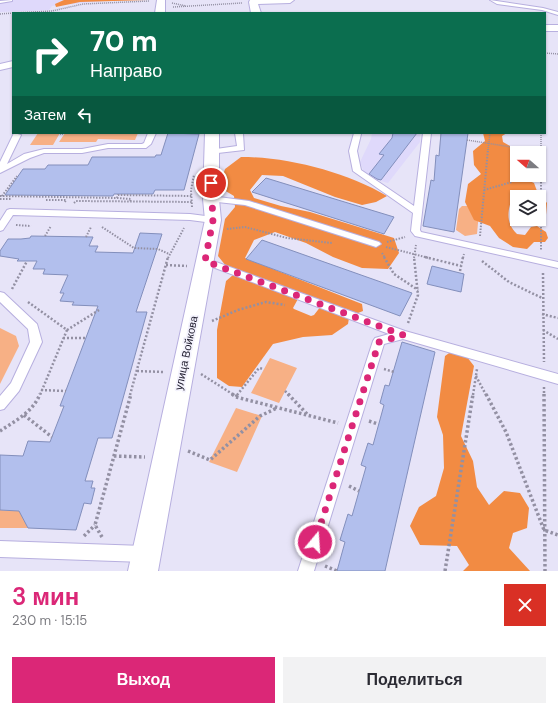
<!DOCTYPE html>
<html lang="ru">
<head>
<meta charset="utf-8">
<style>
  :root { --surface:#fff; --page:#f2f2f3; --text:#2b2b33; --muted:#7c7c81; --accent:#db2777 }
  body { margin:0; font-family:"DM Sans",sans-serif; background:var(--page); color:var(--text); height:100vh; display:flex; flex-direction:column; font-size:15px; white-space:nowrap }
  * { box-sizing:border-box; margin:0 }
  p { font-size:13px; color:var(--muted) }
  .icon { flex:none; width:22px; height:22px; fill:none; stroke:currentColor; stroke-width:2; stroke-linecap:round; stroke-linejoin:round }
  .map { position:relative; height:571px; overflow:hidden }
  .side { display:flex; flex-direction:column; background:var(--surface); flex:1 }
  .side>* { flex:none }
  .guide { position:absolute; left:12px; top:12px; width:534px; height:122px; border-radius:0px; box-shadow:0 1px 3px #0004; background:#0b6e4f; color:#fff; overflow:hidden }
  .needle { width:26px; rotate:290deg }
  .controls { position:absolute; left:510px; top:146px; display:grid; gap:8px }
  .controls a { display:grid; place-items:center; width:36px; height:36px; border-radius:0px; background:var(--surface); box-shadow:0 1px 3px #0004; font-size:20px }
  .pin { position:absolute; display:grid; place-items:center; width:34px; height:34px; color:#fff; margin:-17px; border:2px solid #fff; border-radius:50%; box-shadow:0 1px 4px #0007 }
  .me { position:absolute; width:44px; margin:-22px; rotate:18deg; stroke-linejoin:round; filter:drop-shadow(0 0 3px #0008) }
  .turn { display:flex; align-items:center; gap:14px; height:84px; padding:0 12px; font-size:18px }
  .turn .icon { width:52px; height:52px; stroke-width:2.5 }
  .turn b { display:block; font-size:28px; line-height:34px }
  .then { display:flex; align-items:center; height:38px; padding:0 12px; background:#0003; gap:8px; font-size:15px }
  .round { display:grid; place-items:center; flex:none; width:42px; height:42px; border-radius:0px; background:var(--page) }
  .summary { display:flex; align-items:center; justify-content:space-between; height:68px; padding:0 12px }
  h1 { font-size:24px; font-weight:600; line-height:30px; color:var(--accent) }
  .cta { display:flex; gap:8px; margin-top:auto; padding:8px 12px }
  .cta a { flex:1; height:46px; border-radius:0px; background:var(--accent); color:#fff; font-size:16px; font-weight:600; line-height:46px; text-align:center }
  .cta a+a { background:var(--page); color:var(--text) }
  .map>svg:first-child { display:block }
  .built { fill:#dfd9fb }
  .green { fill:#f7b085 }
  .forest { fill:#f28b43 }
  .building { fill:#b2bfed; stroke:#838fbc }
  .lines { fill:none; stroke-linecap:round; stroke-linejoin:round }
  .lane-casing { stroke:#b7afdf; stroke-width:2 }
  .street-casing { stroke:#b7afdf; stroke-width:2 }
  .path-far3 { stroke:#9390a3; stroke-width:1.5; stroke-dasharray:1 1; stroke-linecap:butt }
  .path-far2 { stroke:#9390a3; stroke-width:2; stroke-dasharray:1.5 1.5; stroke-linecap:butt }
  .path-far1 { stroke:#9390a3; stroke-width:2.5; stroke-dasharray:2 2; stroke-linecap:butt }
  .path { stroke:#9390a3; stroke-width:3.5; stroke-dasharray:2.5 2.5; stroke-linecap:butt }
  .lane { fill:#fff; fill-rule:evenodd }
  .street { fill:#fff; fill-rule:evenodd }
  .route { stroke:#db2777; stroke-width:7; stroke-dasharray:0 12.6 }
  .labels { text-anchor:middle; stroke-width:3.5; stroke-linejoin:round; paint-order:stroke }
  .street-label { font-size:11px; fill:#1d1a2c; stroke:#f4f3fd }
</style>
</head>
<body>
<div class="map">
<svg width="558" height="571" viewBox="0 0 558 571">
  <rect width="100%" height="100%" fill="#e7e4f8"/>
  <!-- built -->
  <path class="built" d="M0,0h114l-62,6 -3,4 -49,2z
    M372,133h48v9l-32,41 -22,-6 -6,-15 11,-23z"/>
  <!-- green -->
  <path class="green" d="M38,133h22l-7,12h-23z
    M65,133h73l-3,7 -37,-1 -2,3h-37z
    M462,206h6l11,6 -2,22 -12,2 -9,-6 3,-21z
    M0,328l16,8 3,10 -19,38z
    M270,358l27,10 -18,35 -28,-10z
    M236,408l26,8 -25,56 -28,-10z
    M0,510l22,1 -1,3 7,14h-28z"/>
  <!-- forest -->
  <path class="forest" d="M64,0h84l-68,2 -24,5 -1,-3z
    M483,133h24l-5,3 1,6 14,8v11l-2,4 2,10 17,8 3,8 10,12 -1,12 -6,1 -1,-19 -18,-2 -10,6c-4,13 -4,23 6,33l8,1 6,-8 6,-1 9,6 2,6 -3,4h-11l-7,7 -14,-2 -14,-9 -9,-12 -16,-6 -9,-18 3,-18 13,-10 -7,-9 -1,-14 12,-10z
    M241,157c47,0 105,15 146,39l-11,6 -14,3 -27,-8 -52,-21 -21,-1 -12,15 4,8 27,8 29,6 84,26 5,15 -11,16 -26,-1 -29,-11 -27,-14 -31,-11 -21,8 -9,18 117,46 1,7 -10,4 -127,-49 -8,-10 7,-37 10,-12 -1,-11 -15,-9 6,-18z
    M233,275l66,22 -6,11 1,1 17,7 3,-1 7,-9 28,12 -1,6 -16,11 -29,2 -30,7 -31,43 -13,-1 -12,-8v-48l9,-49z
    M452,351l15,6 7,9 -13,70 12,25 4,26 12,18 15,-14 16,2 9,15 -2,20 -14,5 -4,15 21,23h-67l6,-6 -12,-19 -37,-1 -10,-19 9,-19 17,-11 8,-28 -1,-33 -6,-18 8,-61z"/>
  <!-- building -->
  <path class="building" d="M168,133l31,1 -15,56h-29l-2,4h-39l-1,2 -108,-1 18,-26h22l3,-4h40l4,-8h63l1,-2h5z
    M393,133h24l-36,47 -4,-1 -8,-5 15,-19 -5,-1 13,-16z
    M441,133h27l-14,99 -31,-6 8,-46 3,1 2,-26 3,1z
    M266,178l72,22 56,17 -10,17 -132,-42z
    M140,233l22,1 -26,78h11l-35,126h-14l-13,43h8l-2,7h4l-4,16 -7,-1 -8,27 -48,-2 -9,-17 -19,-1v-55l23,1 5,-15 22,1 14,-36h-4l38,-100 -26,-1 2,-3 -14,-1 4,-8h-4l8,-18 -25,-1 2,-5h-12l4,-8h-20l2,-2 -19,-3v-5l8,-12h13l9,-1 1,-2 62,1 -4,9h9l-3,6 38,1z
    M262,240l150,53 -12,23 -154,-57z
    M432,266l32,8 -3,18 -34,-8z
    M402,342l33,10 -50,219h-48l8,-29 -5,-2 8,-26 4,2 14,-49 -5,-2 7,-22 5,2 11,-40 -4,-2 5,-18 4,1z"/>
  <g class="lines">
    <!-- lane casing -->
    <g class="lane-casing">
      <path id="lane" d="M12,0v1l-12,2v-2z
        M490,0l53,8 15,4v3l-16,-5 -45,-6z
        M14,133l7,2 -14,29 17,-10 20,-5h38l26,-5h34l2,-1 4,-10h8l-5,11 -5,4h-38l-26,5h-38l-14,5 -30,15v-11z
        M235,133h8l1,17 -35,4v-4l28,-4z
        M354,133l7,1 -4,17 4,19 53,36 9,-73h8l-11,97 1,2 137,30v6l-143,-32 -4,-5 2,-18 -60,-42 -4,-20z
        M211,196l38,5 130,41 2,2 -5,3 -3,-1 -128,-41 -37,-4 -1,-2z
        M10,209l180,5 23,3 4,3 -4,3 -23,-3 -177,-5 -10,15 -3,1v-10l7,-11z
        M205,258l200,73 153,43v10l-155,-45 -19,5 -70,227h-16l75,-230 2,-3 14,-4 -187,-71 -2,-2 2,-2z
        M0,292l4,1 33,31 5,18 -23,49 -15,18 -4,1v-14l11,-13 19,-41 -2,-13 -28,-27z
        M0,541l144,5 5,3 3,5 -3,5 -5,3 -144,-5z"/>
    </g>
    <!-- street casing -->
    <g class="street-casing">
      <path id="street" d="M157,0h8v13h-10z
        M250,0h44l-4,3 -32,1 3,9h-10l-2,-11z
        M545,25h13v6h-13z
        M13,61v6l-13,3v-6z
        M205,133h14v66l2,21 -63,351h-30l77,-351 -2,-21z"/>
    </g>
    <!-- path-far3 -->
    <path class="path-far3" d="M172,3l14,3
      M173,7l69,-4
      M15,13l37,-2 31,-7 66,-3
      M0,14l13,-1
      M545,53l13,1
      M541,133v17
      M60,134h4
      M467,140l63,10
      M488,150l2,-17"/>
    <!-- path-far2 -->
    <path class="path-far2" d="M524,149l17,3 -2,3
      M541,149v101
      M484,190l28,-8 9,-7
      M0,196l117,2 1,-3 74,1
      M2,196l15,-20
      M117,198l14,1 -1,3
      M0,199h11
      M46,200h20l-1,2
      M74,203l2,-2 117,1
      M192,207l-1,-17 3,-15
      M16,225l15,1
      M102,227l32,21 24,1 11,5
      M227,229l18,-2 42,11 45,5
      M45,236l6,-10
      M480,236l8,-87
      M86,237l5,-10
      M387,242l18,-5
      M386,247l43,11
      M382,253l3,5
      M168,258l16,-30
      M414,258l2,-13
      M463,258l1,-4"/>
    <!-- path-far1 -->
    <path class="path-far1" d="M384,257l10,17 24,16
      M425,257l36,9
      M482,261l27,21 33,16
      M166,265l21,1
      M460,271l3,-14
      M543,273l1,89
      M12,289l15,-28
      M28,302l39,28 -27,65
      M542,314l16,4
      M212,321l26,-11 28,-8 19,3
      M408,323l10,-28 -4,-38
      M67,330l32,-20
      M543,330l15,9
      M63,338h22
      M384,369l10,3
      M137,371l26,1
      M201,374l33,21
      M476,376l10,19
      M544,387v8
      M41,390l25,1
      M285,391l4,4
      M130,395l38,-138
      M237,395l22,-27 5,1
      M473,395l4,-26"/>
    <!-- path -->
    <path class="path" d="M232,394l4,3 102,26
      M288,394l19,20
      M486,394l20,38 38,98 14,5
      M544,394l1,177
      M236,397l2,-3
      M24,415l28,22
      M369,421l9,3
      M0,431c15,-10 33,-19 40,-37
      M188,451l22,9 50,-44 17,-8
      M114,456l31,1
      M349,486l10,5
      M84,536l11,-11
      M102,537l-7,-12 36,-131
      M325,566l12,5
      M445,571l28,-177"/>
    <!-- lane -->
    <use href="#lane" class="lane"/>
    <!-- street -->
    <use href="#street" class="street"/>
  </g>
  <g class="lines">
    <!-- route -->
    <path class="route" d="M211,183l2,37 -8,41 198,74 -24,7 -64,200"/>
  </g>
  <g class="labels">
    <!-- street labels -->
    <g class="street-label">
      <text transform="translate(186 353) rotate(-78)" y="4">улица Войкова</text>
    </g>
  </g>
</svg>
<div class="controls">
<a><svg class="needle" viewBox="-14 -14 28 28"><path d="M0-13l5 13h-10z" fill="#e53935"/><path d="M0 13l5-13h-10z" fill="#7c7c81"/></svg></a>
<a><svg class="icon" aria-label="layers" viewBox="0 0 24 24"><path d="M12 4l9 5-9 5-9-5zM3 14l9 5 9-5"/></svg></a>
</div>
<div class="pin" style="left:211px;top:183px;background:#d93025"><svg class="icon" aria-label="arrive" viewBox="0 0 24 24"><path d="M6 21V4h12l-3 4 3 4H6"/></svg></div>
<svg class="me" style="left:315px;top:542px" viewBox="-20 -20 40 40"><circle r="17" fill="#db2777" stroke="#fff" stroke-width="3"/><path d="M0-11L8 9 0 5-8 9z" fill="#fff"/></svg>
<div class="guide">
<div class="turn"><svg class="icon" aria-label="right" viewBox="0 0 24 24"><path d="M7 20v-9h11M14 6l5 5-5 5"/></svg><div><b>70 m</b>Направо</div></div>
<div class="then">Затем<svg class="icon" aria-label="left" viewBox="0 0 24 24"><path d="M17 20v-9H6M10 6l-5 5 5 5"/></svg></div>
</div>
</div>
<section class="side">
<div class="summary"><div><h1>3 мин</h1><p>230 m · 15:15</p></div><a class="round" style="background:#d93025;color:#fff"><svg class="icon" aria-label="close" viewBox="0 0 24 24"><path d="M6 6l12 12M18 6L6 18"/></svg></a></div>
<div class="cta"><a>Выход</a><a>Поделиться</a></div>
</section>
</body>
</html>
